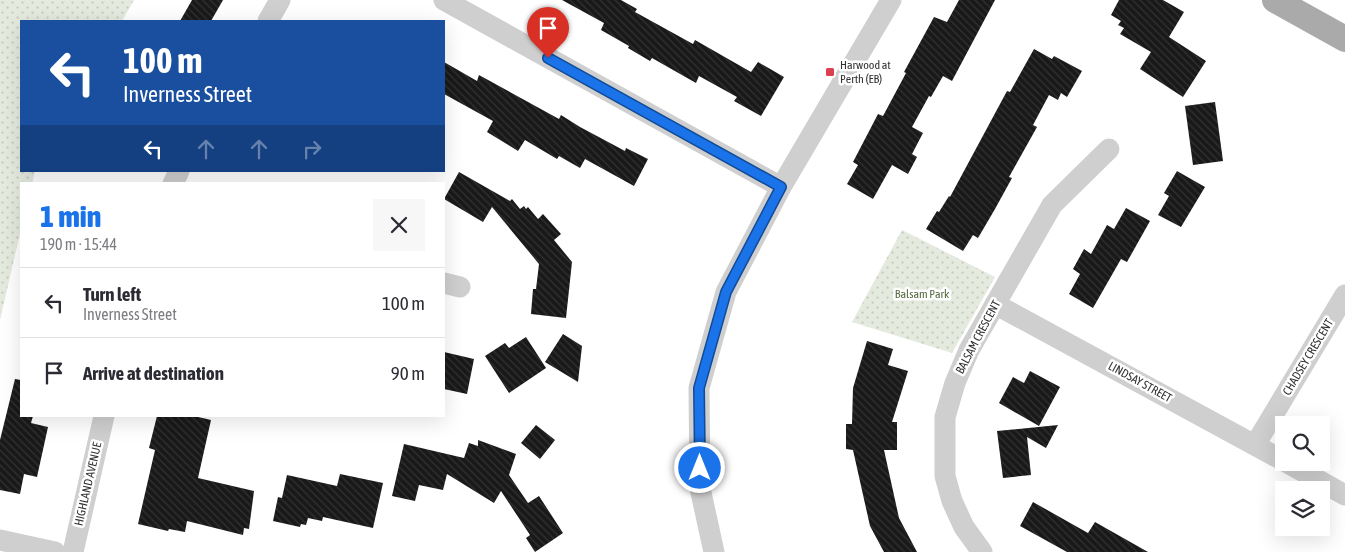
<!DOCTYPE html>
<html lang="en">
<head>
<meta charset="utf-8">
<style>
  :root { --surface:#fff; --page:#f7f7f7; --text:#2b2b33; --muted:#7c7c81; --line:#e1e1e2; --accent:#1a73e8 }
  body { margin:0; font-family:"Asap Condensed",sans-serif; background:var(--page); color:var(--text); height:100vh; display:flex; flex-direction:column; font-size:19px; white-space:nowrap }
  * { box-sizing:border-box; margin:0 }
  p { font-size:16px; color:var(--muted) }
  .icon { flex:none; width:28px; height:28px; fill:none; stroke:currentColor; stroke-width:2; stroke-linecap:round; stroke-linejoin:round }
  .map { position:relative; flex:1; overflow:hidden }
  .details { position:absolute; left:20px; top:182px; width:425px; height:235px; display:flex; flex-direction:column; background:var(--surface); border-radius:0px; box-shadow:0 5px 20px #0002 }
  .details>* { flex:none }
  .hud { position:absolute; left:20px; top:20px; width:425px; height:152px; border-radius:0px; box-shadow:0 5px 20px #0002; background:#1a4fa0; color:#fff; overflow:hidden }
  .controls { position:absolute; left:1275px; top:416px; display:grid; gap:10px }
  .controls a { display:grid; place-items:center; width:55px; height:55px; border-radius:0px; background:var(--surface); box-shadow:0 5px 20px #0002; font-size:25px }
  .pin { position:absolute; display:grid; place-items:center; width:42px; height:42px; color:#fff; margin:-51px -21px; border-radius:50% 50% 50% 0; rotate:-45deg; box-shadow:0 0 5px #0007 }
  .pin .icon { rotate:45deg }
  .me { position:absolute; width:55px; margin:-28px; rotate:0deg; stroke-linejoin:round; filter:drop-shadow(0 0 4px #0008) }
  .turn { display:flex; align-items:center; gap:18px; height:105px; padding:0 20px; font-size:22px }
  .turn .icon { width:65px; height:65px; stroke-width:2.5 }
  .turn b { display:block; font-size:35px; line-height:42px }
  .lanes { display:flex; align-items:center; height:48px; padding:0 20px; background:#0003; justify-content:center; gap:25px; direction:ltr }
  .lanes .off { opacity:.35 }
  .round { display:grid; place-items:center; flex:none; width:52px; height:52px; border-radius:0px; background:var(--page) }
  .head { display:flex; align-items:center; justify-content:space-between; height:85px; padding:0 20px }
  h1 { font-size:30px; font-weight:800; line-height:38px; color:var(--accent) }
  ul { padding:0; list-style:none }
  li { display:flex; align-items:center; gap:15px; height:70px; padding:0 20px; border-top:1px solid var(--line) }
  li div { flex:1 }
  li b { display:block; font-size:19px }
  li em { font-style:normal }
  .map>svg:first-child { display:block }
  .park { fill:url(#park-dots) }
  .building { fill:url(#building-back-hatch) }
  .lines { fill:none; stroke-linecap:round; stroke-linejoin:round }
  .minor { stroke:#cfcfcf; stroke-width:21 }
  .major { stroke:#aaa; stroke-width:26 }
  .route-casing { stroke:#114b97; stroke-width:12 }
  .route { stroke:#1a73e8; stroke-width:9 }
  .poi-dot { fill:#dc4050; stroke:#fff; stroke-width:2 }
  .labels { text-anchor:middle; stroke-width:5; stroke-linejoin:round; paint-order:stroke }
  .poi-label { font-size:12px; fill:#323232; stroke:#fff; text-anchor:start }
  .park-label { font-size:12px; fill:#566c41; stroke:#fff }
  .street-label { font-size:12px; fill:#323232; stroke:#fff }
</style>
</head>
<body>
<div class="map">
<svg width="1345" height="552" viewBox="0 0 1345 552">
  <defs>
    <pattern id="park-dots" width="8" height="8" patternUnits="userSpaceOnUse" patternTransform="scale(1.25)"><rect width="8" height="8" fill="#e5eade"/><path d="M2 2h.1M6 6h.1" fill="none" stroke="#c5c9bf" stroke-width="1.8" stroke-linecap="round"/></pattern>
    <pattern id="building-back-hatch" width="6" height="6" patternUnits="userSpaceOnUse" patternTransform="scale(1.25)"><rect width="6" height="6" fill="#191919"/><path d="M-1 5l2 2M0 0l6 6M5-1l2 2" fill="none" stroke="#323232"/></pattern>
  </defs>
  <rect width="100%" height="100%" fill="#fff"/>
  <!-- park -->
  <path class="park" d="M0,0h134l-12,21h-101v150h14l-3,13h-11v45l-21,91z
    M902,230l93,47 -43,76 -100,-31z"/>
  <!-- building -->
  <path class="building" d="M192,0h31l-12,21h-31z
    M562,0h59l16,9 -2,3 58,32 2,-4 56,32 7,-10 26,15 -23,39 -27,-15 3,-4 -38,-21 -3,7 -44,-25 -2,3 -22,-13 1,-2 -28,-16 3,-7z
    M959,0h36l-43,81 -9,-5 -12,21 -2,-1 -17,31 11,6 -11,21 5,3 -9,17 -16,-9 -19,34 -26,-15 11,-19 -5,-3 25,-48 5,2 23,-43 -2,-1 30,-55 13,5z
    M1119,0h44l21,12 -15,25 37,24 -23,36 -43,-28 11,-17 -31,-18 4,-6 -6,-3 3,-4 -10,-6z
    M1034,49l18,10 2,-3 28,15 -15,26 -6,-4 -3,7 -9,-5 -16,30 4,2 -28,50 3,1 -17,31 -17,29 -5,-3 -10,16 -37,-22 11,-18 2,1 10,-16 1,1 57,-106 3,1z
    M444,62l33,19 2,-6 80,44 2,-4 19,12 45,24 1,-3 22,11 -14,27 -49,-27 -5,9 -21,-12 -2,3 -32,-19 -7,11 -31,-19 6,-11 -49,-27z
    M1215,102l8,59 -30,4 -8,-59z
    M1177,171l28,16 -24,40 -23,-12 11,-19 -5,-3z
    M459,172l51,29 2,-2 8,10 4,-3 2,3 2,-2 10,12 5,-5 18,20 -7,6 18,22 -6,56 -35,-4 2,-25h3l3,-25 -47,-57 -9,15 -39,-23z
    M1126,208l24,13 -23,41 -6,-3 -28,49 -24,-14 11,-20 -7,-5 11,-20 7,5 16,-29 7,4z
    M563,334l19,12 -4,36 -33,-20z
    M526,337l20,31 -37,25 -24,-37 20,-13 4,5z
    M867,341l26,8 -5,16 20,6 -16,51h5v28h-13l15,68 18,34h-33l-14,-26 -17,-76 -7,-1v-25h6l1,-36z
    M444,352l30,7 -7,35 -23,-5z
    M1030,371l30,16 -21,39 -40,-23 14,-26 11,6z
    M15,379l6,1v36h12l-2,7 17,4 -11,50 -13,-3 -4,20 -20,-4v-50z
    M157,416h37l17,4 -13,58 56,13 -5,38 -5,-1 -1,7 -56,-14 -2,11 -16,-3 -1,2 -30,-7 17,-74 -6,-2z
    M536,425l19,15 -15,19 -19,-16z
    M1058,425l-12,23 -19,-11 4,38 -28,3 -6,-47z
    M478,440l38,14 -7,21 19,28 11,-7 24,37 -28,19 -9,-14 4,-3 -29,-44 -7,12 -47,-29 -4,16 -24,-5 -4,16 -23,-5 12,-52 60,14 5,-15 9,3z
    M340,474l43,9 -10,45 -50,-11 -1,4 -14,-3 -2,7 -5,-1 -1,3 -27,-6 5,-24 4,1 5,-23 50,11z
    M1033,502l55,31 7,-11 53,30h-81l-47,-26z"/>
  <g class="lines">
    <!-- minor -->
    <path class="minor" d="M444,0l337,187
      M268,21l12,-21
      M173,184l6,-13
      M444,283l16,4
      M995,304l289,157
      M1255,445l90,-150
      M1286,462l59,33
      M0,540l55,12
      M73,552l31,-136
      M714,552l-14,-64 -1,-100 27,-96 55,-105 110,-187
      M982,552l-18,-25 -12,-26 -7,-25v-59l10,-34 14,-33 83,-145 57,-56"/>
    <!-- major -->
    <path class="major" d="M1275,0l70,39"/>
  </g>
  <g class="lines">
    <!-- route casing -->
    <g class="route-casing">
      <path id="route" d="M548,58l233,129 -55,105 -27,96 1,80"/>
    </g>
    <!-- route -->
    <use href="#route" class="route"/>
  </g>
  <!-- markers -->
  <rect class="poi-dot" x="825" y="67" width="10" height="10" rx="2.5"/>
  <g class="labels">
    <!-- poi labels -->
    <g class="poi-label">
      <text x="840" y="69">Harwood at<tspan x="840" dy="14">Perth (EB)</tspan></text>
    </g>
    <!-- park labels -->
    <g class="park-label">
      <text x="922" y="298">Balsam Park</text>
    </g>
    <!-- street labels -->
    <g class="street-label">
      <text transform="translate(978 337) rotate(-62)" y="4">BALSAM CRESCENT</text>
      <text transform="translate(1308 357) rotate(-59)" y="4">CHADSEY CRESCENT</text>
      <text transform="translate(1140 382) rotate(29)" y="4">LINDSAY STREET</text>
      <text transform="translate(88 484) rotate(-77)" y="4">HIGHLAND AVENUE</text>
    </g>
  </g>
</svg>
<div class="controls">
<a><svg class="icon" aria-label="search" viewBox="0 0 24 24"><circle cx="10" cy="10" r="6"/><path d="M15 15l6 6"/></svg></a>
<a><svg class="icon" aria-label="layers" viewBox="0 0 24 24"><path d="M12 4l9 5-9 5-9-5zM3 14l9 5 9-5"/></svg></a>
</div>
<div class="pin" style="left:548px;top:58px;background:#d93025"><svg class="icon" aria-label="arrive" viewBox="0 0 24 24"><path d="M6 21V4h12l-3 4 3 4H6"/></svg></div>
<svg class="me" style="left:700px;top:468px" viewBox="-20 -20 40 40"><circle r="17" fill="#1a73e8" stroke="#fff" stroke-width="3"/><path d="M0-11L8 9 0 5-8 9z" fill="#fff"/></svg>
<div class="hud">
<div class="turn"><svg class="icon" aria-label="left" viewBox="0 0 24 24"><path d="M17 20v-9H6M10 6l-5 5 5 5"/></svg><div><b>100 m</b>Inverness Street</div></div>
<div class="lanes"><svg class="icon" aria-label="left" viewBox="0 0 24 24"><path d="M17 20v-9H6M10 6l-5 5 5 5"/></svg><svg class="icon off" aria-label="ahead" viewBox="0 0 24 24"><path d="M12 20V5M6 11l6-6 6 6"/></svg><svg class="icon off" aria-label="ahead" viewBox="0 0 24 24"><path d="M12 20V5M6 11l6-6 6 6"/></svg><svg class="icon off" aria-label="right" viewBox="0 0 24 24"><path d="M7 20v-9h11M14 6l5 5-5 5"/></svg></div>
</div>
<section class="details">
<div class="head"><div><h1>1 min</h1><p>190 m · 15:44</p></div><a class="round"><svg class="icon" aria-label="close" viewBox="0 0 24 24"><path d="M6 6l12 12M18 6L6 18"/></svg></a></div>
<ul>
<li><svg class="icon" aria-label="left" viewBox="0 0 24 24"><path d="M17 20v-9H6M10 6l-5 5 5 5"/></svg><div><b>Turn left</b><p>Inverness Street</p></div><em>100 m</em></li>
<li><svg class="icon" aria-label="arrive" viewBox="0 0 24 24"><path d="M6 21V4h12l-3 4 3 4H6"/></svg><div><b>Arrive at destination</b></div><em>90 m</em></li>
</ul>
</section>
</div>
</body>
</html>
